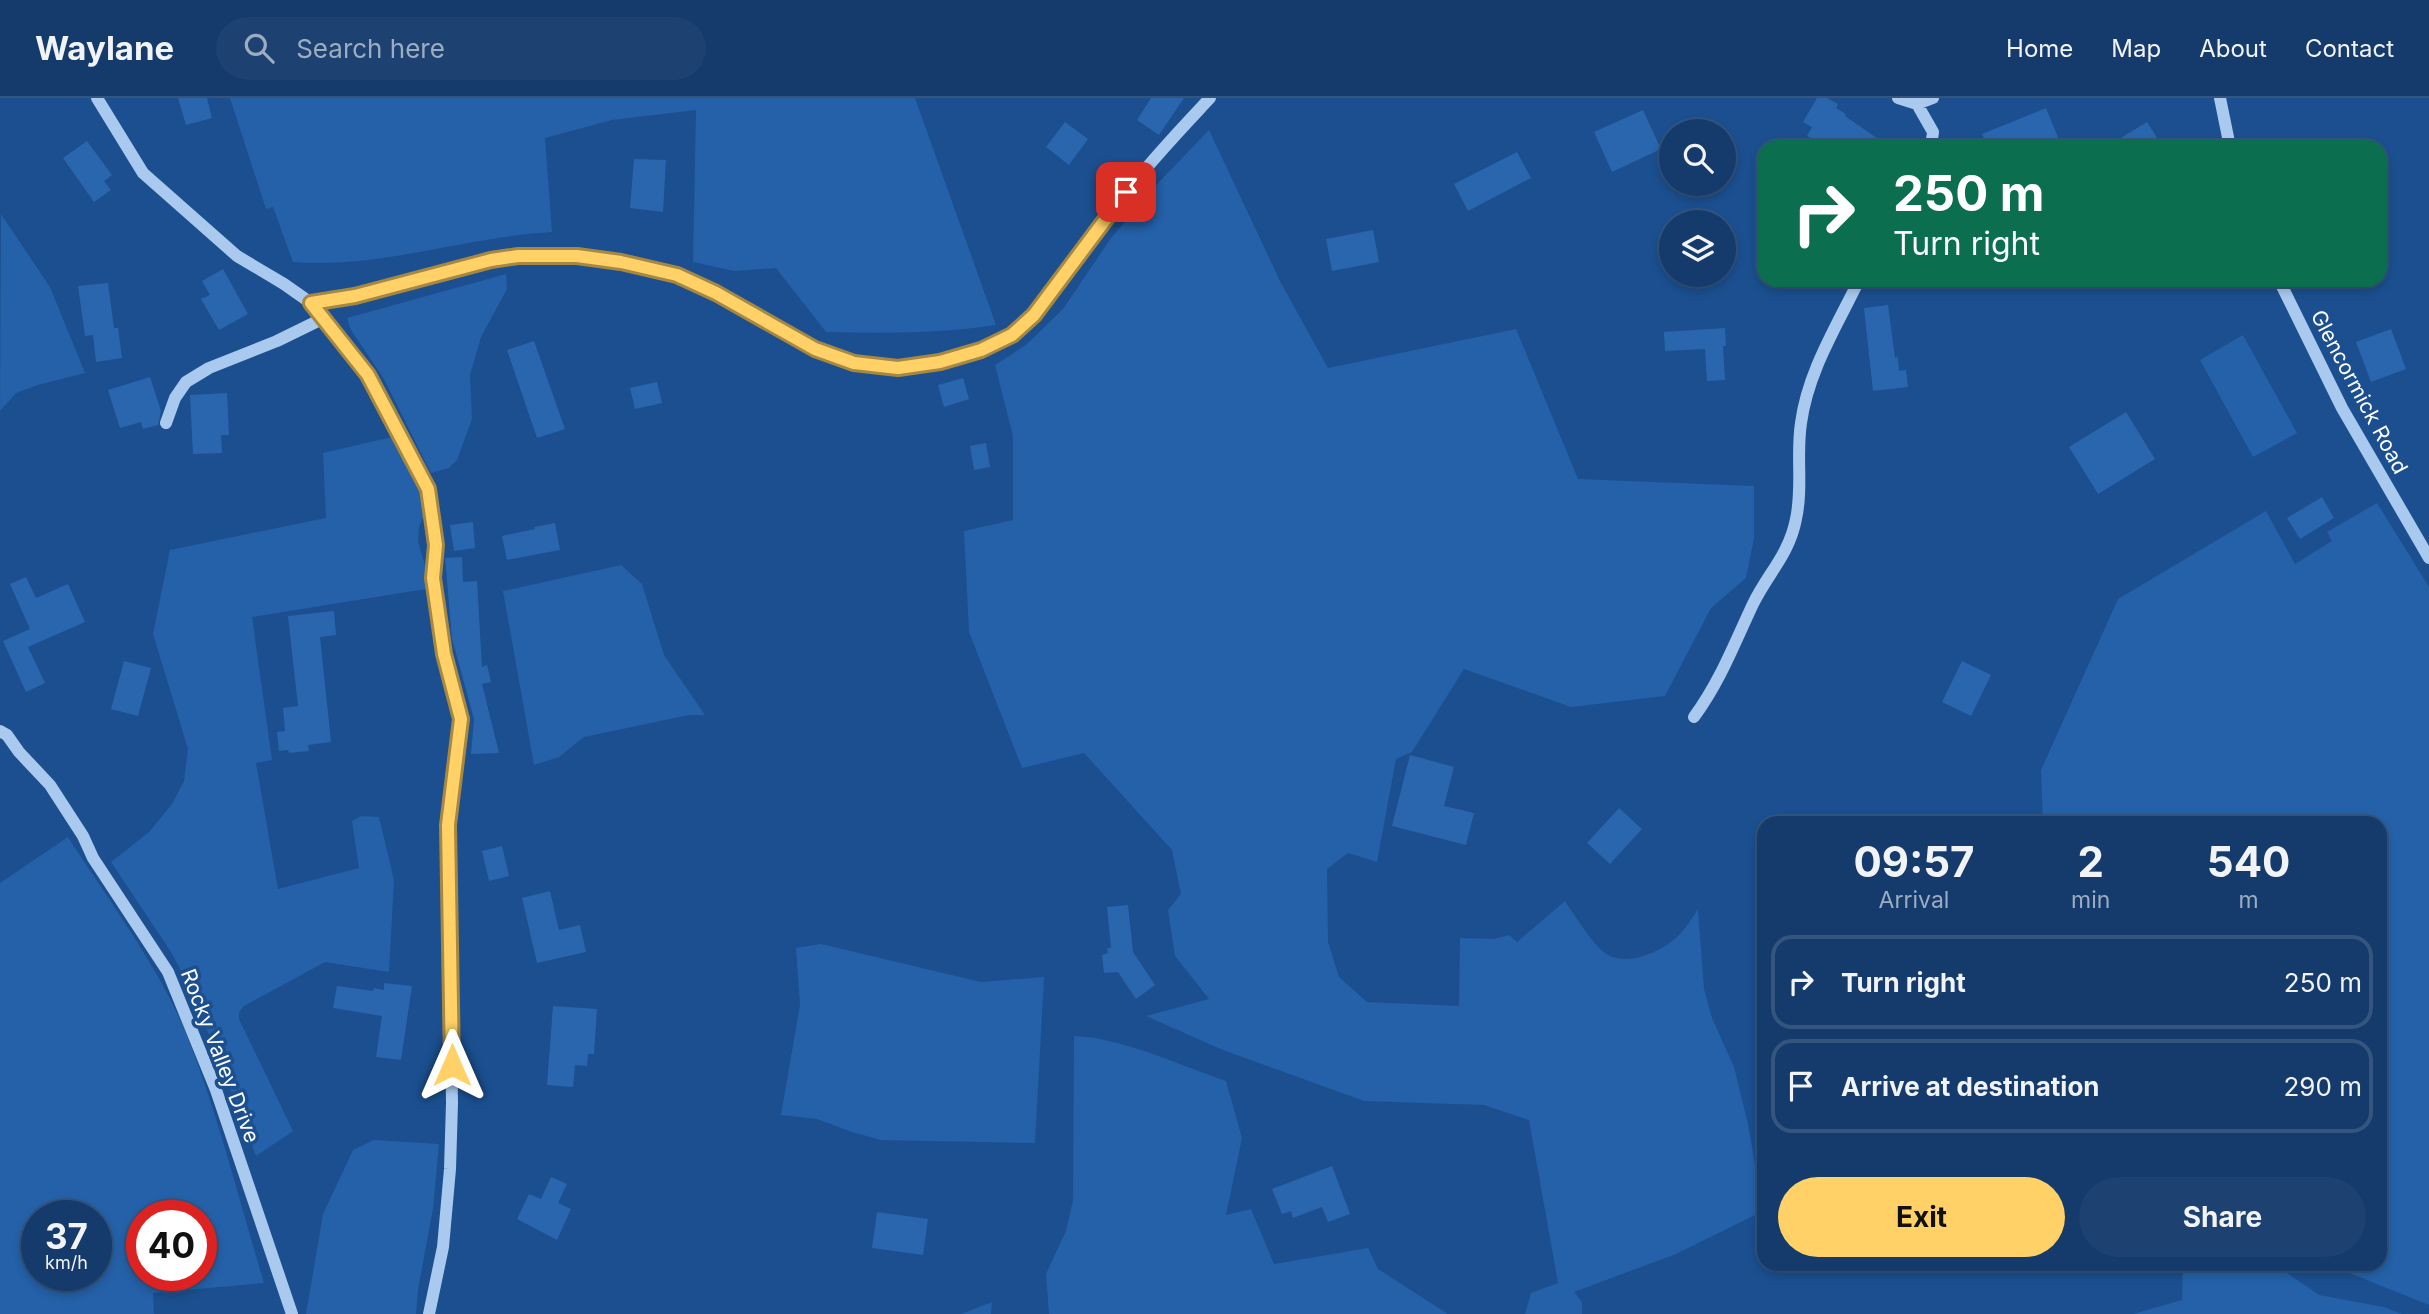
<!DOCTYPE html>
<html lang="en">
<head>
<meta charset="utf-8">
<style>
  :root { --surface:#143b6b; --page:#1d4271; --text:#f1f3f6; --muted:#9dadc1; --line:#33557e; --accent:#ffd166 }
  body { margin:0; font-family:Inter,sans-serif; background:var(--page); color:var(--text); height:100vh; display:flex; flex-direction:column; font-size:26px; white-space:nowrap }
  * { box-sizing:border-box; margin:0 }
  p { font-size:23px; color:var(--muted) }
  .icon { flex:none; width:38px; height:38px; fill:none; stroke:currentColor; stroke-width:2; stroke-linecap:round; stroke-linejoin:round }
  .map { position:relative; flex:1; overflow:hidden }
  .details { position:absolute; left:1757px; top:718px; width:630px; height:455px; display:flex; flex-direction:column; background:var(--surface); border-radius:21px; box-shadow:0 4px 10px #0003,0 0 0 2px var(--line) }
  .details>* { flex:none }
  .top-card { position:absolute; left:1757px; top:42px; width:630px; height:147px; border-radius:21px; box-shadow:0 4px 10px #0003,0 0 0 2px var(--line); background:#0b6e4f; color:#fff; overflow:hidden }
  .fabs { position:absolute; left:1659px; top:21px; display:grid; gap:14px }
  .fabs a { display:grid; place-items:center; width:77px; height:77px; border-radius:50%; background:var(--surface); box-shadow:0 4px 10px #0003,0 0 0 2px var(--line); font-size:35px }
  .speed { position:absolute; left:21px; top:1102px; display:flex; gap:14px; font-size:35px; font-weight:700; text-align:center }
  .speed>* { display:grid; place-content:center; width:91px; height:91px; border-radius:50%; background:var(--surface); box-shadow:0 4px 10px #0003,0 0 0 2px var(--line); line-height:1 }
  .speed small { font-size:18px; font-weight:400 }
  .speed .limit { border:10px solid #d22; background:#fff; color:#111 }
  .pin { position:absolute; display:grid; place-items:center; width:60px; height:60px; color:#fff; margin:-30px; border-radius:14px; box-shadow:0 4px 10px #0006 }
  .me { position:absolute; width:77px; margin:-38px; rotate:0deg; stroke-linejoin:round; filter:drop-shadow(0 0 5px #0008) }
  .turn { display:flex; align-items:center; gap:24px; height:147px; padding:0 21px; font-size:32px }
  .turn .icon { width:91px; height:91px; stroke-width:2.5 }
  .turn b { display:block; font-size:49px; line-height:60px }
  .eta { display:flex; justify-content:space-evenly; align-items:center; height:119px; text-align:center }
  .eta b { font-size:42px; font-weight:700; line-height:49px }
  .action { display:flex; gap:14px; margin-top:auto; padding:14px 21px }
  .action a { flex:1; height:80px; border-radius:42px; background:var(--accent); color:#111; font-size:28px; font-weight:700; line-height:80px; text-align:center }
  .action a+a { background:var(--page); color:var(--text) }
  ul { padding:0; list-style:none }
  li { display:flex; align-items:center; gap:21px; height:94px; margin:0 14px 10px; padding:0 7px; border:4px solid var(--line); border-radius:21px }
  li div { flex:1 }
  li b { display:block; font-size:26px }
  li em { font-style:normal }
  header { display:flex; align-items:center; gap:42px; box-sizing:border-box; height:98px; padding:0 35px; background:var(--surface); border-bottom:2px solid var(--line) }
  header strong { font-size:33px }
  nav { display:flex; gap:38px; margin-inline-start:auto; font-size:24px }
  .search { width:490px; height:63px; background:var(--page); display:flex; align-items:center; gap:18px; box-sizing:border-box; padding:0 24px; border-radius:38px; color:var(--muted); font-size:26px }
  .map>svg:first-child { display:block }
  .green { fill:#2461a8; fill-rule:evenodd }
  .building { fill:#2a66ad }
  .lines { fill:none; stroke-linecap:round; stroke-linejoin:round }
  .minor { stroke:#a9c9ee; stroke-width:12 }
  .route-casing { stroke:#a68842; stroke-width:18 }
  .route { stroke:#ffd166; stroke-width:12 }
  .labels { text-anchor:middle; stroke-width:7; stroke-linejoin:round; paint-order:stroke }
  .street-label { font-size:21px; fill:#fff; stroke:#1b4f8f }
</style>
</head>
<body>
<header>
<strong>Waylane</strong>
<div class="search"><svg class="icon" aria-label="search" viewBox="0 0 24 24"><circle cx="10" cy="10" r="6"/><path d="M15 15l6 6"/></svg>Search here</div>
<nav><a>Home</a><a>Map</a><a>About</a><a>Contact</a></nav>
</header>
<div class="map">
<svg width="2429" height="1216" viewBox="0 0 2429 1216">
  <rect width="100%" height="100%" fill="#1b4f8f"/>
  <!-- green -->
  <path class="green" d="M230,0h685l81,227c-57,9 -113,8 -170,7l-50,-64 -42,3 -41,-9 3,-152 -84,10 -67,18 7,94c-87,5 -171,37 -259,30l-20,-55 -7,2z
    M1209,32l72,153 47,85 188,-39 62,150 176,7v52l-8,40 -35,30 -46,88 -94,11 -107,-38 -52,83 -16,7 -19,103 -29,-9 -21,16 1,73 11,35 28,25 92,4 1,-68 34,1 15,-4 8,7 48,-41c9,13 28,44 40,52 21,15 57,-1 74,-18 7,-7 13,-17 19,-26l6,80 8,29 22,49 14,57 15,87 -87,43 -102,38 8,10v12h-57l6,-21 27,-10 -29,-163 -45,-15 -120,-4 -141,-51 -77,-34 63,-17 -34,-43 -7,-46 13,-16 -9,-44 -88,-97 -62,15 -53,-136 -5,-101 49,-11v-84l-18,-71 31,-20 37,-36 48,-71 48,-56z
    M1,116l49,73 35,86 -47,12 -22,8 -16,18z
    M506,176l1,15 -26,48 -11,38 2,44 -15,41 -8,8 -18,5 -47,-94 -33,-49 -4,-12z
    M2243,237l54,98 -44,24 -53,-97z
    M392,339l29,55 3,24 -5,11 -1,15 14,46 -180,29 20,143 -16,3 22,126 81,-21 -7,-47 9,-5 18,1 15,63 -5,92 -64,-10 -81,44 -5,6v7l54,112 -37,25 -63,-162 -22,-42 -60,-90 38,-30 23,-28 12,-23 4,-32 -35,-115 17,-84 156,-32 -3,-65z
    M2377,405l52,84v718l-102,-41h53v-442h-337l-2,-52 77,-171 148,-88 29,53 37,-23 -5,-9z
    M621,467l21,19 22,71 41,60h-16l-105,22 -25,20 -25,8 -31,-174z
    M68,739c39,61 91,130 118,196 32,81 53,167 78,250l-111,10 1,21h-154v-431zM37,1118h59v60h-59zM142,1118h59v60h-59z
    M821,846l160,38 63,-5 -9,166 -154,-3 -29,-8 -35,-13 -36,-4 19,-110 -4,-57z
    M1074,938c49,2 105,29 152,45l16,57 -16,77 25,-6 23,55 94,-16 10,21 70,45h-399l-3,-40 20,-43 7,-31z
    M374,1042l65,4 -6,65 -15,80 -2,25h-110l17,-100 30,-64z
    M2183,1166h91l45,31 65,12 18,7h-269l49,-14z
    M992,1204l-1,12h-30z"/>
  <!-- building -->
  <path class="building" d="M178,0h29l5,20 -26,7z
    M1151,0h33l-25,37 -22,-15z
    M1817,0h10l11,6 -2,4 10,6 -1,2 45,31h-39l-11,-7 -2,3 -6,-4 -6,8 -19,-11 5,-9 -9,-5z
    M2046,10l13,32 -18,7h-53l-6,-13z
    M1643,12l18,39 -49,23 -18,-40z
    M1065,24l23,17 -19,26 -23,-18z
    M2147,24l16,25h-57z
    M87,43l25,34 -8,6 7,9 -17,12 -31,-44z
    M1517,54l14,26 -63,33 -14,-27z
    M634,61l32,1 -3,52 -33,-4z
    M1373,132l6,32 -47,9 -6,-32z
    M223,171l25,45 -29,16 -18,-31 9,-4 -8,-14z
    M108,185l6,45h4l4,30 -26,4 -3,-27 -8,1 -7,-50z
    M1888,207l7,53 3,-1 1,14 7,-1 2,17 -35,4 -9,-83z
    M1725,230l1,18h-3l2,34 -18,1 -2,-32 -40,2 -1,-19z
    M2391,231l15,40 -35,13 -15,-40z
    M534,243l31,88 -28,9 -30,-88z
    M150,279l11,34 -3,14 -15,4 -2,-7 -21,6 -12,-38z
    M963,280l6,21 -25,8 -6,-22z
    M657,284l5,21 -27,6 -5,-21z
    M227,295l2,42h-8l1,18 -29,1 -3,-59z
    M2126,314l29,47 -57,35 -29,-47z
    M986,345l4,24 -16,3 -4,-24z
    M2322,399l12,21 -34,21 -13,-21z
    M473,424l2,26 -21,3 -4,-26z
    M555,425l5,27 -53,10 -5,-24 33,-7 -1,-2z
    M462,459l1,25 14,-1 5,86 5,-2 4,17 -9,2 17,69 -28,1 3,-35 -22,-80 -7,-81z
    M26,479l10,21 32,-14 17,38 -57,25 17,36 -19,9 -23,-51 27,-12 -20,-45z
    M334,513l2,24 -16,2 11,105 -23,3 1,6 -20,2 -1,-3 -9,1 -2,-19 8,-1 -2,-23 15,-2 -10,-90z
    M124,563l27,7 -13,48 -27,-7z
    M1962,563l29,14 -20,41 -29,-14z
    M1410,657l44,12 -10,39 30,7 -8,32 -74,-19z
    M1619,710l23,21 -32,35 -23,-21z
    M502,748l7,30 -20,5 -7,-30z
    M550,793l9,39 21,-5 6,27 -49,11 -15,-65z
    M1128,807l5,47 22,33 -19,14 -18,-27 -14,1 -2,-18 6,-2 -1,-5h4l-4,-41z
    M384,885l28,3 -11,74 -25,-3 6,-41 -49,-8 4,-22 36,5 1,-3 10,2z
    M553,908l44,3 -3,45h-6l-1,12 -12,-1 -2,22 -26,-2z
    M1332,1068l18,48 -22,8 -6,-15 -29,11 -2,-7 -9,3 -10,-25z
    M551,1079l16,7 -9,19 13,6 -14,31 -40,-21 12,-25 12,5z
    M877,1114l51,7 -5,36 -51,-7z"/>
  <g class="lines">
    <!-- minor -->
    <path class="minor" d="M97,0l46,75 94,83 47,28 27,19 13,15 44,57 60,114 8,56 -3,33 12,76 16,65 -13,106 4,278 -2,66 -7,78 -14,67
      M1898,0l19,6 16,-6
      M2220,0l10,49
      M1917,6l16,28 -2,15
      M2279,182l63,128 87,150
      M311,205c89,-15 177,-56 269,-47 32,4 68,9 98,20 48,18 89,48 135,72 61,31 139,22 197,-12 23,-14 37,-38 53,-59 21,-28 41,-57 63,-84 26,-34 55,-64 84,-95
      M166,325l9,-25 11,-16 23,-14 68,-27 47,-23
      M1694,619c26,-35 41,-75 59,-113 15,-31 36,-49 43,-85 7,-32 0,-64 5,-96 7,-52 36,-97 58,-143
      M0,633l7,4 12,17 31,33 33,51 10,22 75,114 48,118 76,224"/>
  </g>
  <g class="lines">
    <!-- route casing -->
    <g class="route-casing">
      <path id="route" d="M452,967l-4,-240 13,-106 -17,-65 -11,-76 3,-33 -8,-56 -60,-114 -57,-72 44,-7 136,-36 27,-4h59l44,6 56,13 39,18 99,56 39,14 44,5 42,-6 41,-12 31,-15 22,-20 92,-123"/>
    </g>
    <!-- route -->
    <use href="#route" class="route"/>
  </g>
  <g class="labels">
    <!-- street labels -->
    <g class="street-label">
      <text transform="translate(2359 294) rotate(62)" y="7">Glencormick Road</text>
      <text transform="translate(220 958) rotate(69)" y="7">Rocky Valley Drive</text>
    </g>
  </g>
</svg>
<div class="fabs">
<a><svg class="icon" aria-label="search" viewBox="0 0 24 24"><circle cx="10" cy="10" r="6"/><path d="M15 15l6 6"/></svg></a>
<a><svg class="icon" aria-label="layers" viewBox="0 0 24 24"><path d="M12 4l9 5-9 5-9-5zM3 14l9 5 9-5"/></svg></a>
</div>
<div class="speed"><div>37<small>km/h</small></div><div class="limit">40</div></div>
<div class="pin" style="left:1126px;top:94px;background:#d93025"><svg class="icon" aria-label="arrive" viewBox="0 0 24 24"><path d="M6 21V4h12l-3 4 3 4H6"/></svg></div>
<svg class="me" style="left:452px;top:967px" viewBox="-20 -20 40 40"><path d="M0-17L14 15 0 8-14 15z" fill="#ffd166" stroke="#fff" stroke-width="4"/></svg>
<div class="top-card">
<div class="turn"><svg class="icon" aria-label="right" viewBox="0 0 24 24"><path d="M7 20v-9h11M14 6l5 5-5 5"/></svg><div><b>250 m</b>Turn right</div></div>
</div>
<section class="details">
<div class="eta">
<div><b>09:57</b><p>Arrival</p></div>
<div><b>2</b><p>min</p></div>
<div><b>540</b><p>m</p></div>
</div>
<ul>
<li><svg class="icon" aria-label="right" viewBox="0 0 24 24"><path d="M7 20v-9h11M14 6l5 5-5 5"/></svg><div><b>Turn right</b></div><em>250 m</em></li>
<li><svg class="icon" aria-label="arrive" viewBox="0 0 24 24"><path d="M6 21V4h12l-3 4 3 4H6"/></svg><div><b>Arrive at destination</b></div><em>290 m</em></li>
</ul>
<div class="action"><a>Exit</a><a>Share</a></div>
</section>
</div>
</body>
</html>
